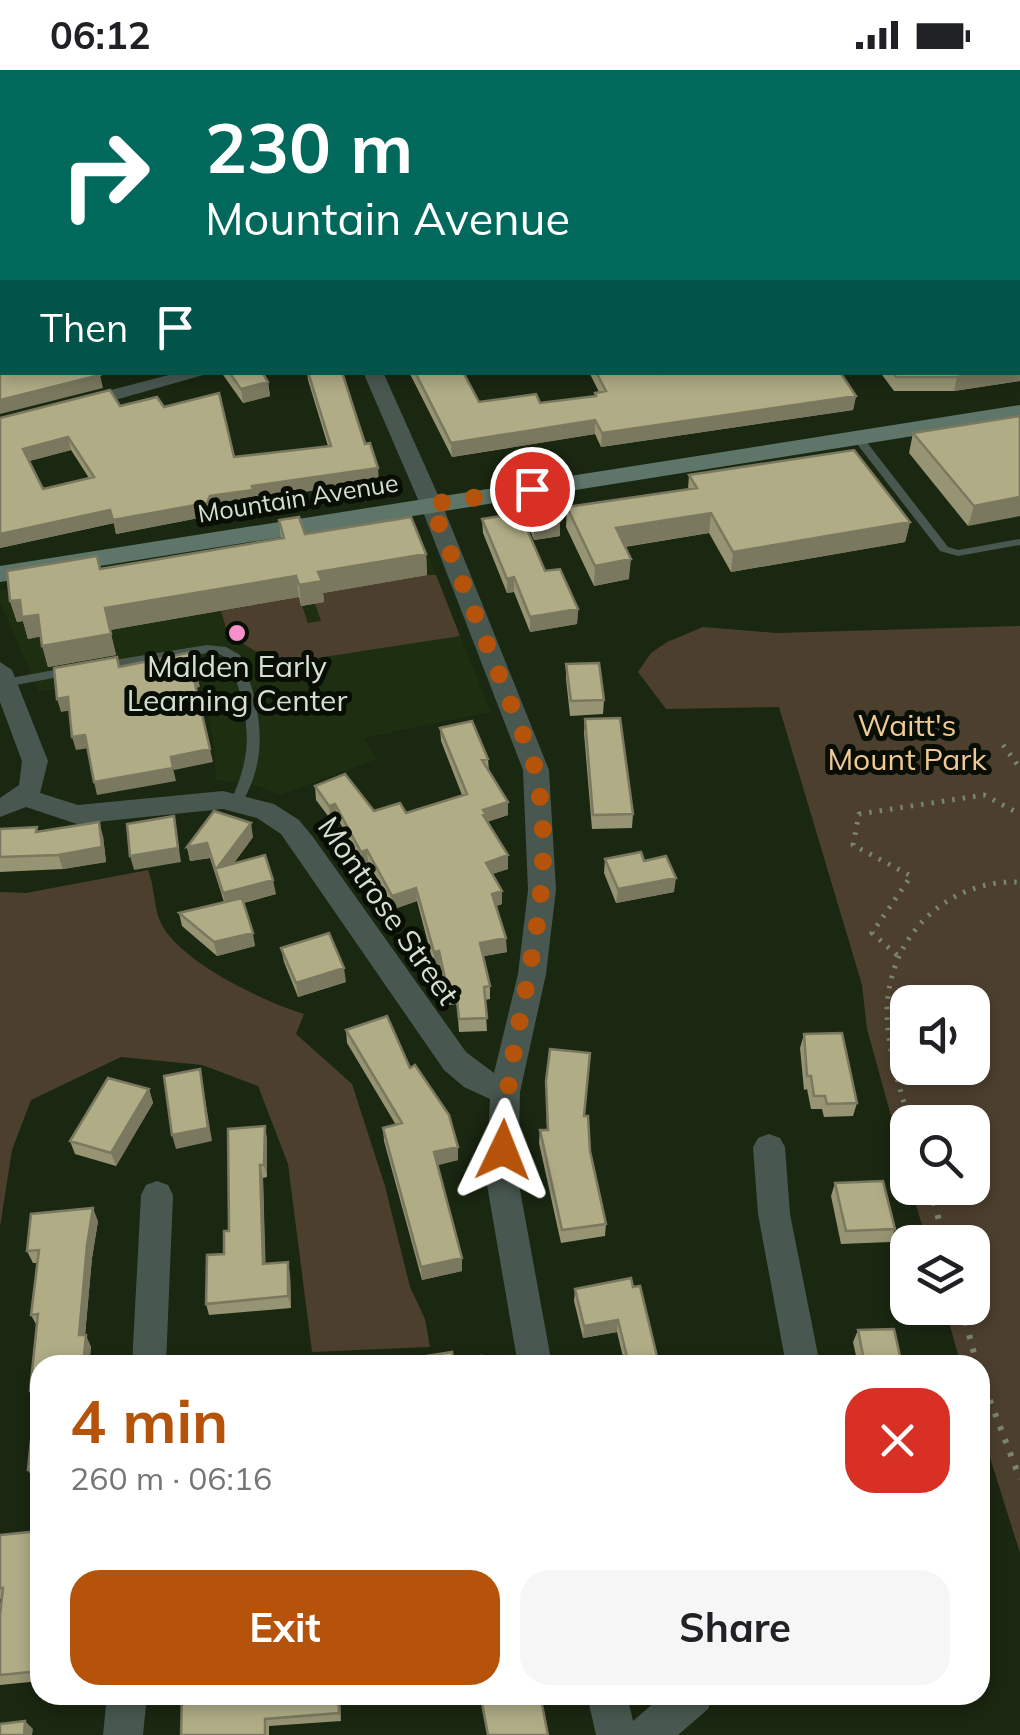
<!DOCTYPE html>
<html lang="en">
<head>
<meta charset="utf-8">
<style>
  :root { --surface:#fff; --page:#f6f6f6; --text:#202124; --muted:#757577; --accent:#b45309 }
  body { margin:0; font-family:Mulish,sans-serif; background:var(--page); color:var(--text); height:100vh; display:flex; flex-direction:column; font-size:38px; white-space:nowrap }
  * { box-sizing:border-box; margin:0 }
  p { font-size:32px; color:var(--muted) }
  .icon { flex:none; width:55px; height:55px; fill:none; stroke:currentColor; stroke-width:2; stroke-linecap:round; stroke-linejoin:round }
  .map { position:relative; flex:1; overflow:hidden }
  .drawer { position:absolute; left:30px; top:1285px; width:960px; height:350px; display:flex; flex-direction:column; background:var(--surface); border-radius:30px; box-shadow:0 5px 15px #0003 }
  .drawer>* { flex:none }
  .banner { position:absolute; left:0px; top:0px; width:1020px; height:305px; box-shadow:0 5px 15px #0003; background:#00695c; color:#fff; overflow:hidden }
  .fabs { position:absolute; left:890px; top:915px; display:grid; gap:20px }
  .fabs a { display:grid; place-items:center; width:100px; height:100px; border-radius:20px; background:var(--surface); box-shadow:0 5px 15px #0003; font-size:50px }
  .pin { position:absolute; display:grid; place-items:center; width:85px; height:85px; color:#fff; margin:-42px; border:5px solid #fff; border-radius:50%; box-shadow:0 2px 10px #0007 }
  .me { position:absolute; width:110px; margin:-55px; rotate:2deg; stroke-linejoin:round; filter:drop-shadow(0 0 8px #0008) }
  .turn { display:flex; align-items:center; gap:35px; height:210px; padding:0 40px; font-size:45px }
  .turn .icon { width:130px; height:130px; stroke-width:2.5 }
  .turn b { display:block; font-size:70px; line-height:85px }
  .then { display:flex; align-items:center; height:95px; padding:0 40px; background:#0003; gap:20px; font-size:38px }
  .round { display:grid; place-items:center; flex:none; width:105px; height:105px; border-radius:30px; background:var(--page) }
  .overview { display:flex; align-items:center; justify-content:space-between; height:170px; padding:0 40px }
  h1 { font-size:60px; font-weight:700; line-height:75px; color:var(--accent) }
  .cta { display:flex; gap:20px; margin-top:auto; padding:20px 40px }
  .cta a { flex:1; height:115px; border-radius:30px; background:var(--accent); color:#fff; font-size:40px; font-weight:700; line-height:115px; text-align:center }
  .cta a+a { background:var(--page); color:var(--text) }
  .status { display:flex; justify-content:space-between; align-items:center; height:70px; padding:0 50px; background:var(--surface); direction:ltr }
  .status svg { height:28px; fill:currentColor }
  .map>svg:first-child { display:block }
  .built { fill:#1e2e11 }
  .green { fill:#4c3f2e; fill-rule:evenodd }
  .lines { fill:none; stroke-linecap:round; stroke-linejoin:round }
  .path-far1 { stroke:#798472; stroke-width:5; stroke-dasharray:2.5 8; stroke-linecap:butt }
  .path { stroke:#798472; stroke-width:6; stroke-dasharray:4 10; stroke-linecap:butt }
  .lane { fill:#485850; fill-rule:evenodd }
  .street { fill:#485850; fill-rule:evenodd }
  .secondary { fill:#5d7669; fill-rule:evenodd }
  .primary { fill:#6c8d7c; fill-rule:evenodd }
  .wall { fill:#969473; fill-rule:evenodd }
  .shaded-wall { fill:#7a785e }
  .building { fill:#afac86; stroke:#7a785e; stroke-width:2.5; fill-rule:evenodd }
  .route { stroke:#b45309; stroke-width:18; stroke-dasharray:0 32.4 }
  .poi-dot { fill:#f890cb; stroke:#090e05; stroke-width:4 }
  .labels { text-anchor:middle; stroke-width:10; stroke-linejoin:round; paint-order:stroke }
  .far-street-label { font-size:25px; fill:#d6dfd1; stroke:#090e05 }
  .poi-label { font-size:30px; fill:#d6dfd1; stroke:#090e05 }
  .park-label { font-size:30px; fill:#f1c994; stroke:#090e05 }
  .street-label { font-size:30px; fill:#d6dfd1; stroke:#090e05 }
</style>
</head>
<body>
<div class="status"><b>06:12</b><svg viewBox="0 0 49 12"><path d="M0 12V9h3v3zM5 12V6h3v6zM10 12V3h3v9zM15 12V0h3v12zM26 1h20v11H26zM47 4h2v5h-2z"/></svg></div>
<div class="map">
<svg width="1020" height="1665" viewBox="0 0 1020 1665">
  <rect width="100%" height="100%" fill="#1a2711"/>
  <!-- built -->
  <path class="built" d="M415,452l76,190 -127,26 13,21 -96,36 -27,-10 -38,-5 -2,-34 -16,-81 -159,27 -39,-90v-11z"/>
  <!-- green -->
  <path class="green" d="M427,505h9l24,61 -182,28 -50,-29 -7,-24 78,-14 9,26 13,-2 -6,-18 9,-1 -3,-9z
    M1020,556v927l-40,-127v-61h-19l-16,-57h27v-66h-45l-16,-54h61v-66h-64l-1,52 -40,-145 -5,-44 -83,-278 -113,2 -28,-37 13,-19 16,-11 36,-15 74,6zM908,932h64v66h-64z
    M148,800c6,16 6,31 10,46 13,43 107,86 146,98l-8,20 56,50 33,102 25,101 15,32 5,28 -118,5 -24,-188 -30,-78 -56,-21 -81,-8 -90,43 -19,50 -12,77v-335l26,1z"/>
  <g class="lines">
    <!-- path-far1 -->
    <path class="path-far1" d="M1003,675l17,23
      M897,885l-25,-22 39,-57 -58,-31 6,-31 125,-19 36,19
      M910,1052c-11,-35 -22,-71 -23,-107 -1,-76 58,-136 133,-133"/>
    <!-- path -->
    <path class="path" d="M930,1118l15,54
      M962,1238l15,57
      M980,1304l40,105"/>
    <!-- lane -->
    <path class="lane" d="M367,0h9l-3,2h-7z
      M858,365l4,1 86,111 10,3 62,-11v6l-62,11 -18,-5 -86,-111 -1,-2z
      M207,575l19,2 14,8c18,43 29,90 9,134 -4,8 -6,14 -13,19l-6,-5c27,-59 17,-83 1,-143l-12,-6 -12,-1 -105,17 -6,-4 6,-4z
      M71,597l6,4 -2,3 -70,13 -5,-2 1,-5 4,-1z"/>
    <!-- street -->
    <path class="street" d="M473,0h14l1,2h-14z
      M0,105l2,1v12l-2,-1z
      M180,302h34l-138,39 -10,-6 3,-4z
      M363,302h20l59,132 107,266 7,120 -10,84 -26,118 -2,87 34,186h-34l-32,-186 4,-80 -26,-12 -20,-17 -163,-236 -24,-16 -34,-9 -146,15 -51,-17 -26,10v-19l19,-13 3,-24 -22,-59v-40l12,8 36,91 -8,32 38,12 145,-14 51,13 25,16 14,17 153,215 28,21 24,-99 10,-84 -5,-120 -103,-266z
      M769,1064l11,4 5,9 5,67 30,151h-34l-28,-151 -5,-67 5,-9z
      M157,1111l11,4 5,10 -7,170h-34l9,-170 5,-10z
      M107,1625h40l-4,40h-40z
      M587,1625h40l6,26 30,-26h51l-6,14 -30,26h-82z"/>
    <!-- secondary -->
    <path class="secondary" d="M0,66h2v10h-2z
      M1020,335v14l-1020,163v-16z"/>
    <!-- primary -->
    <path class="primary" d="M1018,43h2v12h-2z"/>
  </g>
  <!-- wall -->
  <path class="wall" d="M1018,75l2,2v234l-66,10h-60l-14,-19h138z
    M221,302h41l6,10 2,14 -27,7z
    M307,302h35l37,109 -125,18 1,4 -43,6 -3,7 -93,18 -2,-11 -114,25v-130l120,-12 44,1 70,50 94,-11 -20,-66zM71,380l18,28 -46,11 -14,-28z
    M409,302h54l16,30 61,1 55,-7v-3l4,-1 -10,-20h71l1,2 195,22 -3,14 -252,37 -6,-13 -143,23z
    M1020,346l-52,110 -59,-73 4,-20z
    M689,405l221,47 -5,20 -174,30 -22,-39 -84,14 4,32 -35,7 -28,-59 1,-20 121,-18z
    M525,433l35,18v15l-26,4 -9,-22z
    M482,449l63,52 33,38 -1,15 -47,8 -16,-40 -7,1 -24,-60z
    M279,450l26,14 121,20 1,21 -104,18 1,9 -23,4 -2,-9 -189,33 6,25 -68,12 -8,-31 -12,3 -5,-18 -6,1 -7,-21 90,-32 181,-31z
    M566,594l38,36 -1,14 -33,2 -4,-37z
    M585,649l48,95 -1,14 -40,1 -8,-96z
    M440,658l48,31 1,12 19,31v13l-21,7 21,33v14l-16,5 10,30 -6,2 11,46 -24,4 7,30v13l-5,1 2,31 -28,1 -2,-28 -8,1 -9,-40 -6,1 -17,-65 -23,8 -26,-46 -6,2 -25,-48 -6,3 -15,-20 -1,-14 59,25 32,2 56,-18 -21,-54z
    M0,759l103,7 3,26 -43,7 -63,3z
    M253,767l-19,26 42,31 -32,9 11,43 -38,10 -35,-30 -3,-13 45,-11 -14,-44 -20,3 -3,-14z
    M605,789l39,2 30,31 -58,11 -12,-30z
    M281,878l65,34 -48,15 -14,-35z
    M346,960l64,38 48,92 -21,5 25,93v13l-40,9 -38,-139 -1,-13 13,-3 -49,-82z
    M804,964l53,69 -4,13 -29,1 -2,-8h-11l-4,-20 -3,1 -4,-42z
    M546,1011l38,35 6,35 16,73 -1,12 -44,7 -22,-100 1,-13h7z
    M149,1019l4,14 -37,63 -41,-12 -5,-13z
    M267,1068v39l-4,1 2,86 25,10 1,34 -82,7 -3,-11 18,-50 5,-23z
    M835,1113l60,46 -5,13 -49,2 -10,-48z
    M98,1151l-6,37 -7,77 6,12 -2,18h-49v116h-6l-6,-11 7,-69 -5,-10 7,-65 -6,-11 6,-52h-4l-6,-12z
    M631,1208l28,87h-34l-8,-33 -34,6 -9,-37 1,-12z
    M858,1260l44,35h-44l-5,-23z
    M40,1461v150l-40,4v-70l2,-16h-2v-64z
    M340,1625l1,26 -72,5v9h-88z"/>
  <!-- shaded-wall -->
  <path class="shaded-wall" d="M1020,23v17h-2v-16z
    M1018,298h2v13l-66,10 3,-14 31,-5h30z
    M100,305l3,13 -103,26v-14z
    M268,312l2,14 -27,7 -2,-14z
    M856,326l-3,14 -252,37 1,-14z
    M595,350v14l-143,23 -1,-14z
    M68,367l3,13 -45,12 -3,-13z
    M378,398l1,13 -125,18 1,4 -43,6 -3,7 -93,18 -3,-14 97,-24 42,-10z
    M1020,427v19l-52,10 6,-20z
    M110,440l4,13 -114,25v-14z
    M711,443l-2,20 -94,15 1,-20z
    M560,451v15l-26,4v-15z
    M910,452l-5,20 -174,30 2,-20z
    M426,484l1,21 -104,18 1,9 -23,4 -2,-21 19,-13z
    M631,489l-2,20 -35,7 1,-20z
    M296,506l3,21 -189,33 -5,-22z
    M514,507v15l-7,1v-14z
    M20,530l18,15 6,21 -16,3 -5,-18 -6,1 -7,-21z
    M578,539l-1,15 -47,8v-15z
    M111,564l5,21 -68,12 -6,-21z
    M197,604l3,13 -4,1 -3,-13z
    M68,627l4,13 -11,2 -4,-13z
    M85,665l4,13 -13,2 -4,-13z
    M210,679l3,13 -39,8 -3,-13z
    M173,698l3,13 -79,14 -3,-13z
    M508,732v13l-22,7 -3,7v-19z
    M335,734l2,13 -6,3 -2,-14z
    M174,746l7,46 -47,8 -4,-14z
    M99,752l4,14 3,26 -43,7 -5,-14z
    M251,753l2,14 -33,45 -3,-14z
    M207,773l3,15 -20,3 -3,-14z
    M367,780l1,13 -6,2 -1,-13z
    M508,785v14l-22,7v-13z
    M676,808l-2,14 -58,11 2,-14z
    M273,810l3,14 -50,13 -3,-14z
    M416,818l1,13 -23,8 -2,-13z
    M502,821v13l-10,4v-14z
    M253,863l2,13 -38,10 -3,-14z
    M506,868l1,14 -27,5v-14z
    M439,881l1,14 -6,1v-14z
    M344,898l2,14 -48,15 -2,-14z
    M200,999l12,72 -36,8 -4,-14z
    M149,1019l4,14 -37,63 -5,-13z
    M265,1056l2,12v39l-3,-12z
    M458,1077v13l-23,6 -1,-14z
    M260,1095l3,13 3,98 -3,-12z
    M93,1138l5,13 -6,37 -8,89 -5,-12 8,-90z
    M462,1188v13l-40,9 -1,-13z
    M288,1192l2,12 1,34 -3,-12z
    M618,1250l-1,12 -34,6 1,-12z
    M86,1265l5,12 -2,18h-6z
    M338,1625h2l1,26 -2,-8z
    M25,1651l8,8 -1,6h-8z"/>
  <!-- building -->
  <path class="building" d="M79,0h172l2,2h-171z
    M281,0h47l2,2h-48z
    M405,0h56l1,2h-56z
    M511,0h46v2h-45z
    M616,0h345l2,2h-345z
    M1017,0h3v23l-2,1z
    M1018,75l2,2v4h-2l2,35 -2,1z
    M1018,117l2,9v26h-1l-1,13 2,1v31h-1l-1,12 2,2v87h-2z
    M0,149l2,5v86l-2,-5z
    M0,270h2v32h96l2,3 -100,25z
    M229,302h33l6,10 -27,7z
    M308,302h34l23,72 5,-1 8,25 -126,18 1,4 -43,6 -3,7 -94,17 -3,-10 -110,24v-116l110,-28 10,16 37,-9 7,10 55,-14 15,64 97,-11zM68,367l26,40 -51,12 -20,-40z
    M415,302h48l16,30 57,-8 4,9 56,-7 -1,-3 11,-2 -10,-19h64l1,2 10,-2h169l16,24 -254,37 -7,-13 -144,23z
    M893,302h95l-31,5h-61z
    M1020,346v81l-46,9 -61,-73z
    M854,380l56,72 -177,30 -22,-39 -95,15 15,31 -36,7 -28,-59 130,-19 -8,-13z
    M550,430l10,21 -26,4 -9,-22z
    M520,443l25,58 15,-2 18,40 -48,8 -16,-40 -7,2 -25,-60z
    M299,447l6,17 106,-17 15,37 -108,18 4,9 -23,4 -3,-9 -191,32 6,26 -69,12 -4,-31 -16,2 -2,-17 -10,1 -3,-30 90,-15 3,13 184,-31 -5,-18z
    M192,582l5,22 -4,1 17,74 -39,8 2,11 -79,14 -9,-47 -13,2 -4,-40 -11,2 -3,-31 63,-11 2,10z
    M599,593l5,37 -33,1 -5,-37z
    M620,648l13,96 -40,1 -8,-96z
    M472,651l16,38 -6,1 26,42 -25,8 3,4 -3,1 25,40 -22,8 16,28 -10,3 14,44 -26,5 10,43 -6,1 3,31 -28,1 -3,-28 -8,1 -9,-41 -5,1 -18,-64 -24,8 -25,-46 -6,2 -26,-48 -6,2 -14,-20 30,-12 29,37 26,-8 6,10 61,-19 -27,-66z
    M214,741l37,12 -34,45 48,-13 8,25 -50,13 -16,-50 -20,4z
    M174,746l4,32 -48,8 -3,-32z
    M99,752l3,25 -44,8 -58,2v-28l37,-2 -1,5z
    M641,782l3,9 22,-5 10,22 -58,11 -13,-30z
    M242,828l11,35 -39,9 -35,-29z
    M329,863l15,35 -48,15 -15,-35z
    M387,946l23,52 5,-3 34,50 9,32 -24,5 28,106 -41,9 -38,-139 19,-5 -56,-93z
    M842,963l15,70 -30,1 -2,-8h-11l-3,-20h-4l-3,-42z
    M550,979l40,4 -6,63h4l2,35 16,73 -44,6 -22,-100h8l-2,-49z
    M200,999l8,59 -36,7 -8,-59z
    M108,1008l41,11 -38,64 -41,-12z
    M265,1056l-1,39h-4l3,99 25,-2v34l-82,8 1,-49 17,-1v-23h5l-1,-102z
    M883,1111l12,48 -49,2 -11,-48z
    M93,1138l-6,37 -8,90h7l-3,30h-43v104l-12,1 8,-79h-6l8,-77 -7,1 8,-65 -12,1 4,-37z
    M631,1208l2,9 7,-1 19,79h-30l-11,-45 -34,6 -9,-37z
    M894,1259l8,36h-37l-7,-35z
    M452,1282l1,8 28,-4 1,9h-54l-2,-9z
    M40,1461v140l-40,4v-60l3,-27h-3v-53z
    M182,1625h156l1,18 -74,6v16h-84z
    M495,1625h45l8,40h-60l-7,-37z
    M25,1651l-1,14h-24v-11z"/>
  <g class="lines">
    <!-- route -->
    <path class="route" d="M503,1080c3,-130 65,-260 29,-393l-101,-253 101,-15"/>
  </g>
  <!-- markers -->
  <circle class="poi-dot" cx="237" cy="563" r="10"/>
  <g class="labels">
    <!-- far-street labels -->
    <g class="far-street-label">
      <text transform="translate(298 428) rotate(-9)" y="9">Mountain Avenue</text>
    </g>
    <!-- poi labels -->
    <g class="poi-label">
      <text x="237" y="607">Malden Early<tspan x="237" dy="34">Learning Center</tspan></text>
    </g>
    <!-- park labels -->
    <g class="park-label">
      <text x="907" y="666">Waitt's<tspan x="907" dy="34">Mount Park</tspan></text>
    </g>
    <!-- street labels -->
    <g class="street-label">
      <text transform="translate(388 841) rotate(55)" y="10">Montrose Street</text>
    </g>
  </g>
</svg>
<div class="fabs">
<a><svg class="icon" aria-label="sound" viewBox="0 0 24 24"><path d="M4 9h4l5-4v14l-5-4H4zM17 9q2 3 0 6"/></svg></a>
<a><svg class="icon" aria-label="search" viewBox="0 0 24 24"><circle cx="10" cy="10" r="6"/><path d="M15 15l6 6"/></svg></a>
<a><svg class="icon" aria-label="layers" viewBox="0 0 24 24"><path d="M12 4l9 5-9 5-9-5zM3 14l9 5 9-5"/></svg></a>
</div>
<div class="pin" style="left:532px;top:419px;background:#d93025"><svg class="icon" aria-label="arrive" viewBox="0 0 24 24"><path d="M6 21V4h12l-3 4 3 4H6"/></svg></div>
<svg class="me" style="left:503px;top:1080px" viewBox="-20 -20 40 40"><path d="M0-17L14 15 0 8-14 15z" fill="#b45309" stroke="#fff" stroke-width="4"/></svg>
<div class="banner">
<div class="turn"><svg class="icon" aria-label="right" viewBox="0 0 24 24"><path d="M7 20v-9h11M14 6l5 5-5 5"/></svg><div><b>230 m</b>Mountain Avenue</div></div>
<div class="then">Then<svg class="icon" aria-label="arrive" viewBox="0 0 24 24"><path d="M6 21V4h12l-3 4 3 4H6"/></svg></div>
</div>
<section class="drawer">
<div class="overview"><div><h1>4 min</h1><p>260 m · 06:16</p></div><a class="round" style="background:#d93025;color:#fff"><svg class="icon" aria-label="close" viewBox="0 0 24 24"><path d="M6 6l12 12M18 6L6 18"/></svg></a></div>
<div class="cta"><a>Exit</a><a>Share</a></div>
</section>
</div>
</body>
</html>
